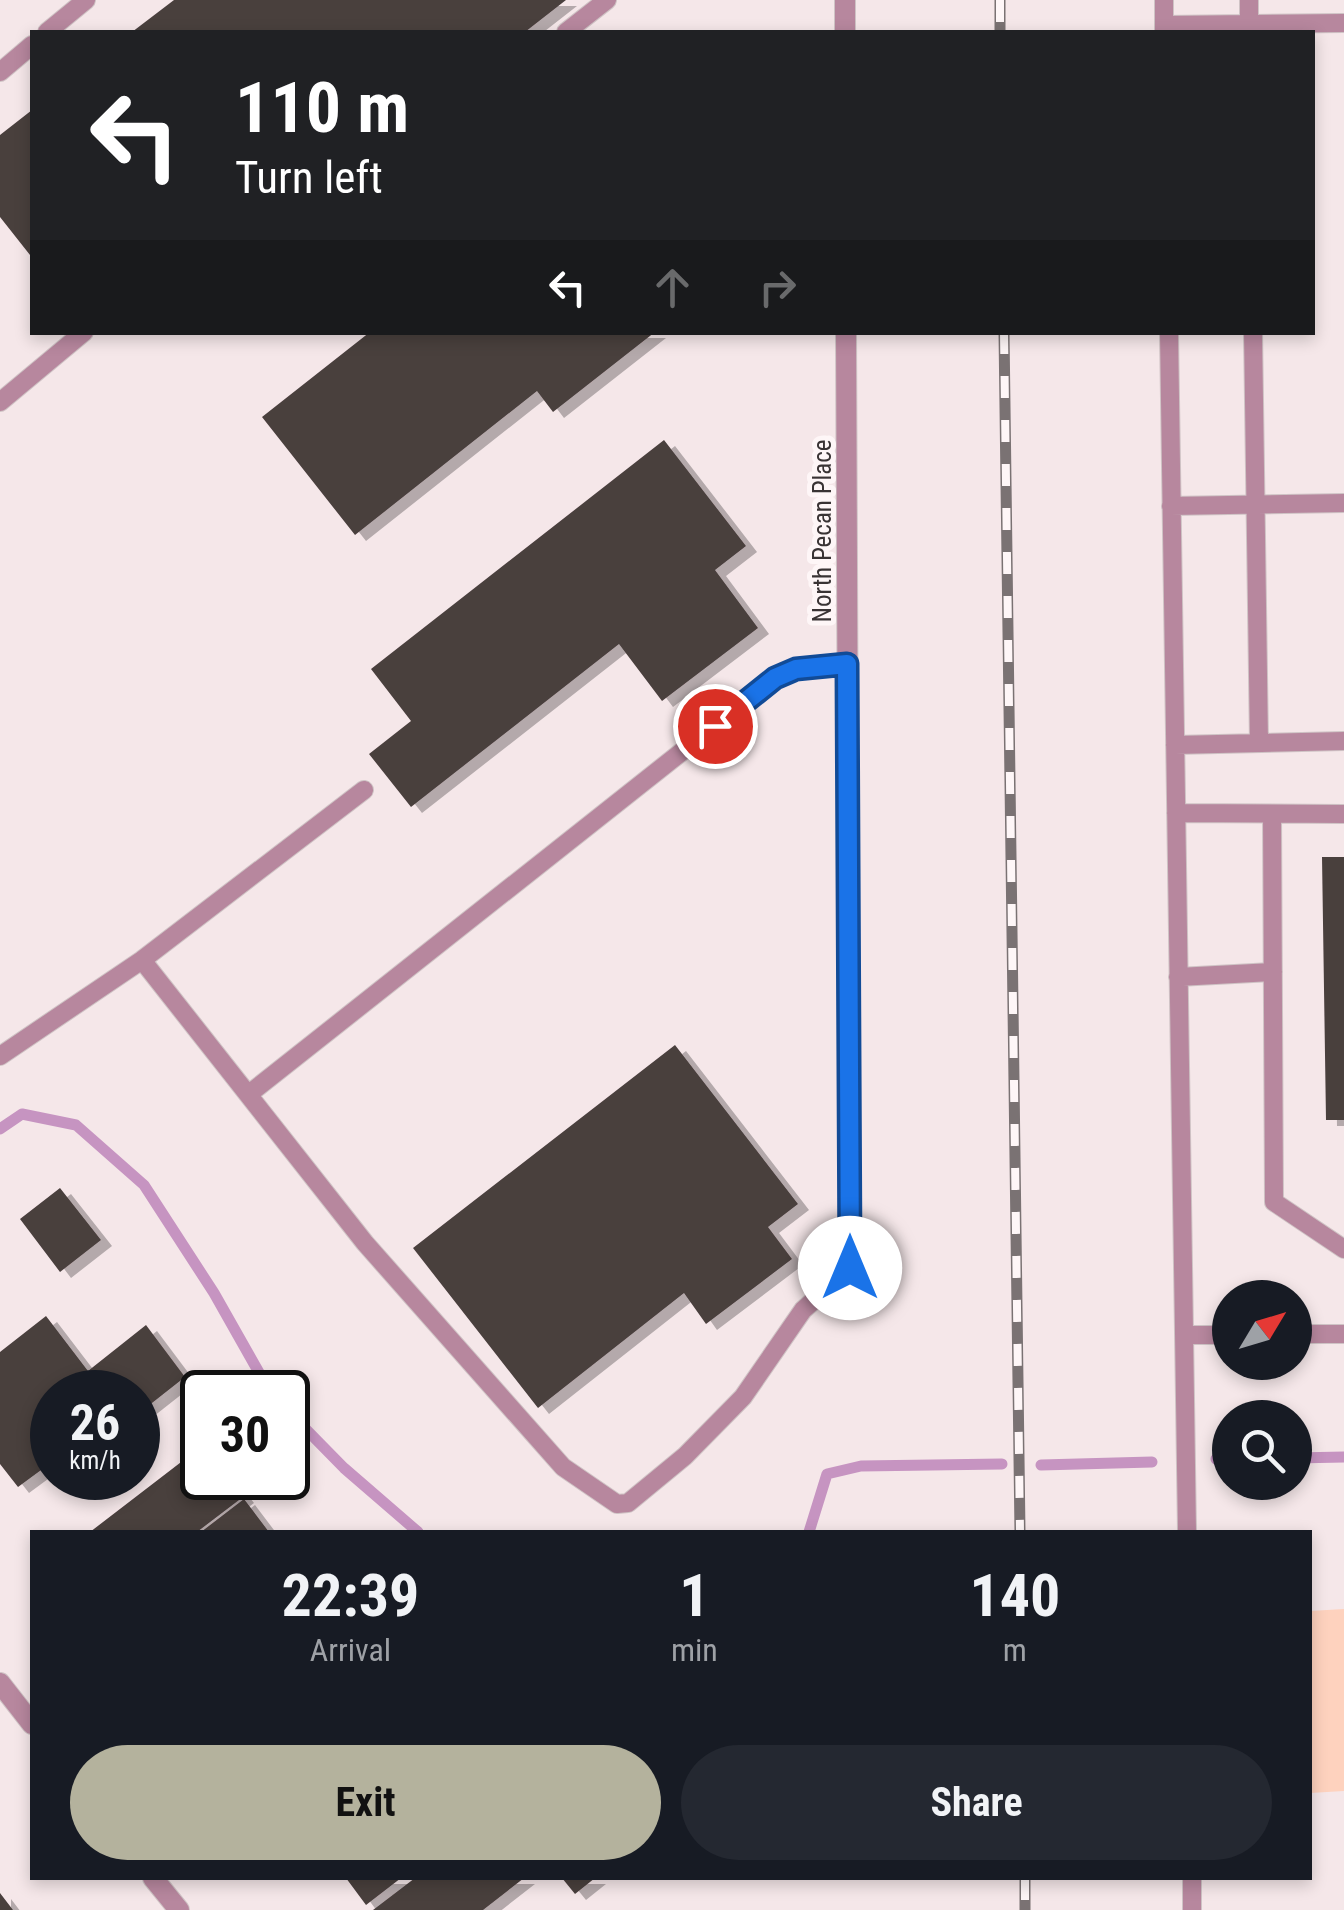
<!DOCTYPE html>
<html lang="en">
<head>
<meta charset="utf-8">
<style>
  :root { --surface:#171b24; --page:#242831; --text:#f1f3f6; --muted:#9ea1a6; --accent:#b4b29d }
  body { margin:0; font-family:"Roboto Condensed",sans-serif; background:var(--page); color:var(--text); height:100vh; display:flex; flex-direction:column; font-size:38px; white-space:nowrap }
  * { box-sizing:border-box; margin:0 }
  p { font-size:32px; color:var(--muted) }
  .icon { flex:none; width:55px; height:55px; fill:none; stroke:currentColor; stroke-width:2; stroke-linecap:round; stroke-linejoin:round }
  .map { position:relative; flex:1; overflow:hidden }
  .details { position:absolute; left:30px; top:1530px; width:1282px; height:350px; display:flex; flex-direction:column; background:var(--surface); border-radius:0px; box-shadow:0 5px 15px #0003 }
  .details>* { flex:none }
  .banner { position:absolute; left:30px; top:30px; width:1285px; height:305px; border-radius:0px; box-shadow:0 5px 15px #0003; background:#202124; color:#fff; overflow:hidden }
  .needle { width:65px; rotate:52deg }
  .buttons { position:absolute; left:1212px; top:1280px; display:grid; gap:20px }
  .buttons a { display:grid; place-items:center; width:100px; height:100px; border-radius:50%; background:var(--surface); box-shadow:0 5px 15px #0003; font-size:50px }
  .speed { position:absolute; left:30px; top:1370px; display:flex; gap:20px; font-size:50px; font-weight:700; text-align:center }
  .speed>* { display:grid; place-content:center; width:130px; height:130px; border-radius:50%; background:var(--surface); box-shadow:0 5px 15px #0003; line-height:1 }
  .speed small { font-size:25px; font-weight:400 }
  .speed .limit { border:5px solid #111; border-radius:15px; background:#fff; color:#111 }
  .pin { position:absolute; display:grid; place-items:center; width:85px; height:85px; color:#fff; margin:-42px; border:5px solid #fff; border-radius:50%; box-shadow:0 2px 10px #0007 }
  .me { position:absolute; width:110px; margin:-55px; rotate:0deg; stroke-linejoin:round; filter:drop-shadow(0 0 8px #0008) }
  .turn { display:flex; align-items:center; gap:35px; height:210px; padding:0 40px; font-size:45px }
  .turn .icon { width:130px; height:130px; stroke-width:2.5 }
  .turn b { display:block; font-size:70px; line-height:85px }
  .lanes { display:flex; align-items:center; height:95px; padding:0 40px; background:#0003; justify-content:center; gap:50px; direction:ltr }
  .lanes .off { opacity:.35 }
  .eta { display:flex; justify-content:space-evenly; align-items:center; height:170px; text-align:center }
  .eta b { font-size:60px; font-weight:700; line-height:70px }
  .primary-button { display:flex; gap:20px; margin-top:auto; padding:20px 40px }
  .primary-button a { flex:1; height:115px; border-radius:60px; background:var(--accent); color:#111; font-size:40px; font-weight:700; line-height:115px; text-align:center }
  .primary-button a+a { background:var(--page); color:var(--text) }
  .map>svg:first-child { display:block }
  .green { fill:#fed2be }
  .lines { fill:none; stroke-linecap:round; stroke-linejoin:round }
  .stream { stroke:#c694c1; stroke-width:11 }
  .building { fill:#4a3f3e; filter:url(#shadow) }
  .lane-casing { stroke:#cfc3c5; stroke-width:20 }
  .street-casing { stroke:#cfc3c5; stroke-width:22 }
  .lane { stroke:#b7879e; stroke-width:18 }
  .street { stroke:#b7879e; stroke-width:20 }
  .rail-casing { stroke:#7a7273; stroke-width:11 }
  .rail { stroke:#fef6f7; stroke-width:8; stroke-dasharray:22; stroke-linecap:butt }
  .route-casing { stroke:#114b97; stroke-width:25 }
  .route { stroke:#1a73e8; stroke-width:18 }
  .labels { text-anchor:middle; stroke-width:10; stroke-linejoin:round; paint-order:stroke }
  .street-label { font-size:25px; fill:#393334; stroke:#fef6f7 }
</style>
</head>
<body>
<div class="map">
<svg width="1344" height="1910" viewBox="0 0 1344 1910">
  <defs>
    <filter id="shadow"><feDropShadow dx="11" dy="6" stdDeviation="0" flood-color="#0004"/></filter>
  </defs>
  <rect width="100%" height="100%" fill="#f5e7e9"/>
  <!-- green -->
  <path class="green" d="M1344,1609v182l-34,2v-182z"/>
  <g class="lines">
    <!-- stream -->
    <path class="stream" d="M0,1129l22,-15 54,11 68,60 70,108 56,99
      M288,1411l56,57 74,64
      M1295,1458l49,-1
      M1216,1459h14
      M1041,1465l111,-3
      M809,1532l18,-58 34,-8 141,-2"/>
  </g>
  <!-- building -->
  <path class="building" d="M174,0h392l-41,32h-393z
    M32,110v143l-2,2 -30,-38v-82z
    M370,332h285l-102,80 -16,-21 -182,144 -93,-118z
    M664,440l82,106 -31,24 43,58 -96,73 -43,-57 -208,163 -42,-53 42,-33 -40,-52z
    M1322,857h22v263h-18z
    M675,1045l123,159 -30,23 24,32 -86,65 -22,-31 -146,115 -125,-160z
    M60,1188l41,52 -41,32 -40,-53z
    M46,1316l42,55 58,-46 39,52 -47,37v-22h-86v70l-34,25 -18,-23v-112z
    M202,1446v32h26l15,19 -46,35h-107z
    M244,1499l25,33h-68z
    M346,1878h55l-35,27z
    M415,1878h109l-41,32h-110z
    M562,1878h33l-20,16z
    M0,1893l13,17h-13z"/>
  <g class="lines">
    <!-- lane casing -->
    <g class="lane-casing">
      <path id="lane" d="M1164,0v32
        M1249,0v32
        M1164,25l180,-2
        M47,32l39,-32
        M566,32l41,-32
        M0,72l32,-27
        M1169,332l18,1200
        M1253,332l6,411
        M0,402l84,-70
        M1171,506l173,-3
        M1175,745l169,-4
        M1176,813l168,1
        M1272,814l2,388 70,47
        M142,960l223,283 198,224 54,37 11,-1 57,-47 58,-59 60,-87 47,-42
        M1178,977l95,-5
        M0,1056l142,-96 222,-170
        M249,1094l526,-416 21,-9 51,-5
        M1295,1334h49
        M1184,1335h46
        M1192,1878v32"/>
    </g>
    <!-- street casing -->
    <g class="street-casing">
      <path id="street" d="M845,0v32
        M846,332l4,936
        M0,1683l32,41
        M153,1878l26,32"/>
    </g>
    <!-- lane -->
    <use href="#lane" class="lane"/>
    <!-- street -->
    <use href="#street" class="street"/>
    <!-- rail casing -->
    <g class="rail-casing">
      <path id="rail" d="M1000,0v32
        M1004,332l16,1200
        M1025,1878v32"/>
    </g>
    <!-- rail -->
    <use href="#rail" class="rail"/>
  </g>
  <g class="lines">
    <!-- route casing -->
    <g class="route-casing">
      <path id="route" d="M715,726l60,-48 21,-9 51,-5 3,604"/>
    </g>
    <!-- route -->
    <use href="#route" class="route"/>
  </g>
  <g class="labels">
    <!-- street labels -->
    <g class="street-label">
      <text transform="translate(822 531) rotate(-90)" y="9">North Pecan Place</text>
    </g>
  </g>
</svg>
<div class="buttons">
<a><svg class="needle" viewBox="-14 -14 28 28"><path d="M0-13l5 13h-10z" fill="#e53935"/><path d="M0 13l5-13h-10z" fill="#9ea1a6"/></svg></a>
<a><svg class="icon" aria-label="search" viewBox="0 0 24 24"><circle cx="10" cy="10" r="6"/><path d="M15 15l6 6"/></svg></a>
</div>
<div class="speed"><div>26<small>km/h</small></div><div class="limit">30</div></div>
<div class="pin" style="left:715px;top:726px;background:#d93025"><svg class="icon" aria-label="arrive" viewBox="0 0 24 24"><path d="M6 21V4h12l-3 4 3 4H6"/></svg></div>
<svg class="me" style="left:850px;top:1268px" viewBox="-20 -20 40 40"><circle r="19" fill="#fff"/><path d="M0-13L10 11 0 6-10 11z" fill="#1a73e8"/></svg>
<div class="banner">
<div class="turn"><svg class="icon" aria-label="left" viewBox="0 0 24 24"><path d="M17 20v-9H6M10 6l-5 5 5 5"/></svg><div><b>110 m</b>Turn left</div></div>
<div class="lanes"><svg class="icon" aria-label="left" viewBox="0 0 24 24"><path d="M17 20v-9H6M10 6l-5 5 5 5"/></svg><svg class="icon off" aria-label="ahead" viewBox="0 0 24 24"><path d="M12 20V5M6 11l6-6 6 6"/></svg><svg class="icon off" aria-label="right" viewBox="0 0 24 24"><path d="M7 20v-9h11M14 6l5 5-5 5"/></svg></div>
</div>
<section class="details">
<div class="eta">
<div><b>22:39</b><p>Arrival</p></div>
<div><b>1</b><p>min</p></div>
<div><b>140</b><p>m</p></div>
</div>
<div class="primary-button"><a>Exit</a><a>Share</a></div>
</section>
</div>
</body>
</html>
